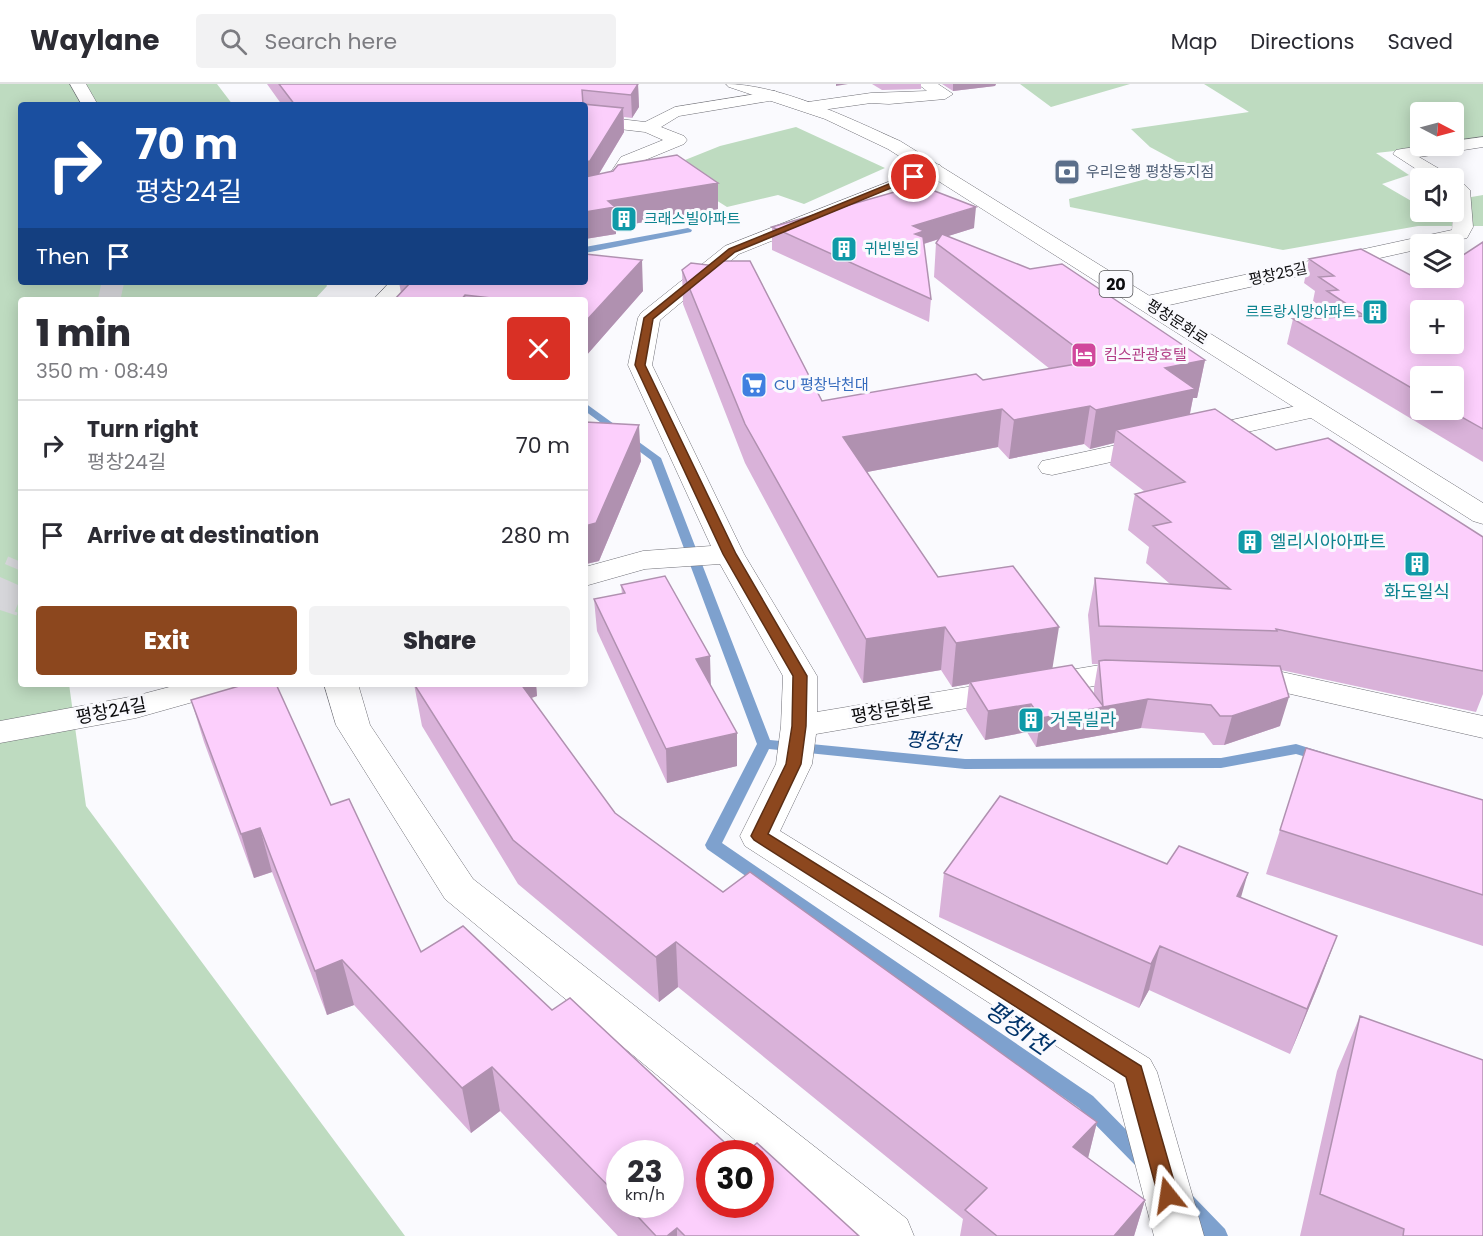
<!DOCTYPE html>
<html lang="en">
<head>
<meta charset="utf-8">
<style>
  :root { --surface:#fff; --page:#f2f2f3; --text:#2b2b33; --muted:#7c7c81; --line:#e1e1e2; --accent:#8c471e }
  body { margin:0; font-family:Poppins,"Noto Sans KR",sans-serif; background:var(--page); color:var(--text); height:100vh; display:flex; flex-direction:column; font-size:22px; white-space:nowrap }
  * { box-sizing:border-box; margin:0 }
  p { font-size:20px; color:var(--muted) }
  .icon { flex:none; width:33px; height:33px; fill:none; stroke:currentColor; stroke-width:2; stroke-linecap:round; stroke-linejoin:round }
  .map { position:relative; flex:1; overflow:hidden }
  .side { position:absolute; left:18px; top:213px; width:570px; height:390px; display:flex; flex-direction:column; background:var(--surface); border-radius:6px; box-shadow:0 3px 15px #0003 }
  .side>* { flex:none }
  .top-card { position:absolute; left:18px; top:18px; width:570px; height:183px; border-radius:6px; box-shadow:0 3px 15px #0003; background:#1a4fa0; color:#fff; overflow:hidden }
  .needle { width:39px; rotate:96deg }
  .tools { position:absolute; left:1410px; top:18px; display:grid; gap:12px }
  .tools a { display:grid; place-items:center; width:54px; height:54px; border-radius:6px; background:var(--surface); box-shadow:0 3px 15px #0003; font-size:30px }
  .speed { position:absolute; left:606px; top:1056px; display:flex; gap:12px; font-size:30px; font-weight:700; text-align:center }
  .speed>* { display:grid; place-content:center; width:78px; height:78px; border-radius:50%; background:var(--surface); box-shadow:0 3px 15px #0003; line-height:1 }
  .speed small { font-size:15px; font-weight:400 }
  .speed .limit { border:9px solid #d22; background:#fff; color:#111 }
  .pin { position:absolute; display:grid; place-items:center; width:51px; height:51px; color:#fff; margin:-26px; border:3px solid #fff; border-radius:50%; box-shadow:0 2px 6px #0007 }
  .me { position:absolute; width:66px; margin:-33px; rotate:345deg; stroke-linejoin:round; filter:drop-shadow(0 0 4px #0008) }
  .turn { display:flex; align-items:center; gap:21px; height:126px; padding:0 18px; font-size:27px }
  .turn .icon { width:78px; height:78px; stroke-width:2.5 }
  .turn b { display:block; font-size:42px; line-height:51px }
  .then { display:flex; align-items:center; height:57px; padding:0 18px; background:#0003; gap:12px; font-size:22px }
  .round { display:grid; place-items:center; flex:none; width:63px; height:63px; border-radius:6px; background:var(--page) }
  .headline { display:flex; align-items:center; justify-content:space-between; height:102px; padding:0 18px }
  h1 { font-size:36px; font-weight:800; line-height:45px }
  .primary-button { display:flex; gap:12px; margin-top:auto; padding:12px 18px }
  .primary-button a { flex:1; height:69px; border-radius:6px; background:var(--accent); color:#fff; font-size:24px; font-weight:800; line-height:69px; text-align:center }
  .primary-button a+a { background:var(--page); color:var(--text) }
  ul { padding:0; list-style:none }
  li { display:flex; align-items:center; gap:18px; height:90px; padding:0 18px; border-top:2px solid var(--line) }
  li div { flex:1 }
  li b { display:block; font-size:22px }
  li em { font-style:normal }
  header { display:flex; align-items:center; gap:36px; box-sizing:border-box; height:84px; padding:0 30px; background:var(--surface); border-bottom:2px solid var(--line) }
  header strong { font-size:28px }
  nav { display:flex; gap:33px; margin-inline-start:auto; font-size:21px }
  .search { width:420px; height:54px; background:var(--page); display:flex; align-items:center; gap:15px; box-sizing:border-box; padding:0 21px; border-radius:6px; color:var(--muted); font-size:22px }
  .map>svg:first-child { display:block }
  .green { fill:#bedbc0 }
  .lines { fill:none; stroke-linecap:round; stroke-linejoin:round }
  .stream { fill:#7ea1ce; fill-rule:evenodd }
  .highway-tunnel-far2 { stroke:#d6d6da; stroke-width:22; stroke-dasharray:22 11; stroke-linecap:butt }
  .highway-tunnel-far1 { stroke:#d6d6da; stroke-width:28; stroke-dasharray:28 14; stroke-linecap:butt }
  .highway-tunnel { stroke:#d6d6da; stroke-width:35; stroke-dasharray:35 18; stroke-linecap:butt }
  .minor-casing { stroke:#707077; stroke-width:1 }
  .major-casing { stroke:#707077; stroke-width:1 }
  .highway-casing { stroke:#707077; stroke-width:1 }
  .minor { fill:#fff; fill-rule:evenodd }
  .major { fill:#fff; fill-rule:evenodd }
  .highway { fill:#fff; fill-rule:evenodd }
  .wall { fill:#d9b2d9; fill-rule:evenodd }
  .shaded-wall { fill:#b091b0 }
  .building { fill:#fccffc; stroke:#b091b0; stroke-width:1.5; fill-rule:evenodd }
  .route { fill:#8c471e; stroke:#5b2e14; stroke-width:1.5 }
  .labels { text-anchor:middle; stroke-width:6; stroke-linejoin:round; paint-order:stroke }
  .far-service-label { font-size:15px; fill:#4e5e75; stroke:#fafafe; text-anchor:start }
  .far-culture-label { font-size:15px; fill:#0d838f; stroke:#fafafe; text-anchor:start }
  .far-street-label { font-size:15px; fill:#0c0c0e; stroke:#fafafe }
  .far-hotel-label { font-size:15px; fill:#b23c85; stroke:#fafafe; text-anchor:start }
  .far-shop-label { font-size:15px; fill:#366cbe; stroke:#fafafe; text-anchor:start }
  .shield { fill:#fafafe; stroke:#535356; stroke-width:1.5 }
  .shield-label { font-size:16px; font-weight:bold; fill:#0c0c0e }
  .culture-label { font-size:18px; fill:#0d838f; stroke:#fafafe; text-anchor:start }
  .street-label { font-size:18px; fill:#0c0c0e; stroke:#fafafe }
  .water-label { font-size:20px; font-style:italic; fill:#02346a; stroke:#fafafe }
  .near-water-label { font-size:24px; font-style:italic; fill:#02346a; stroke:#fafafe }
</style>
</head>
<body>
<header>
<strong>Waylane</strong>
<div class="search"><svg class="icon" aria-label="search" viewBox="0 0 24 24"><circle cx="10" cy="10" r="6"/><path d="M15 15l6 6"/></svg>Search here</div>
<nav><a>Map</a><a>Directions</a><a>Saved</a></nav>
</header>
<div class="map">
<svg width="1483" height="1152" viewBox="0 0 1483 1152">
  <rect width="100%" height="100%" fill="#fafafe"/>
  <!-- green -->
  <path class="green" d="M0,0h217l16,21h-212v177h304l2,4 -13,14h-293v384h48l17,122 319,430h-405z
    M1020,0h110l-79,23z
    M1204,0h279v57l-29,3v-32h-34v34h20l-64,7 33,22 -27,9 38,22v6h34v-12l29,-5v31h-65l-135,24 -213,-43 -1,-8 120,-31 -39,-21 -19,-18 118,-17z
    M796,43l89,41 -81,36 -26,-9 -51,12 -62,-39 55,-22z"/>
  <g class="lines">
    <!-- stream -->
    <path class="stream" d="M688,144l4,2 -1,2 -106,21v-6z
      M585,319l76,55 109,282 195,19 256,-1 75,-14 32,10 2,3 -7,5 -27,-8 -75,14 -256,1 -196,-20 -47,94 371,253 57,58 3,6 -3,6 -7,3 -7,-3 -57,-58 -372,-259 -2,-4 52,-101 -106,-284 -66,-49z
      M1186,1110l7,2 32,33 3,7h-24l-25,-26 -3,-7 3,-7z"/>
    <!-- highway-tunnel-far2 -->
    <path class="highway-tunnel-far2" d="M109,216l4,-18"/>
    <!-- highway-tunnel-far1 -->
    <path class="highway-tunnel-far1" d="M1,524l20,-46"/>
    <!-- highway-tunnel -->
    <path class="highway-tunnel" d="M0,526l1,-3"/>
    <!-- minor casing -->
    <g class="minor-casing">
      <path id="minor" d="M918,0h20l15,10 -8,5 -56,5 -18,-1 -63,9 -8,-5 8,-5 63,-9 56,-2z
        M775,7l8,5 -2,3 -102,17 -18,11 23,9 3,4 -3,4 -51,21 -19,30 -29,7v-12l16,-3 20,-30 42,-17 -18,-8 -60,-7v-10l60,7 30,-15z
        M1483,53v10l-64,10 29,17 3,4h-21l-37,-24 3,-4c19,-4 38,-4 58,-4v-5z
        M934,80l6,1 3,4 -3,4 -201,81 -79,66 -8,45 92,189 73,122v36l283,-47 41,2 12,3 5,7 -5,7 -12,3 -41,-2 -284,49 -4,30 -32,67 370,228 7,13 47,164h-50l-40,-153 -369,-237 -5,-10 36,-72 5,-38 2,-50 -63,-112 -75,5 -60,17v-19l58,-16 68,-5 -83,-181 10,-47 3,-5 84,-67z
        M1454,95l7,2 9,9 3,37 -6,11 -27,6h-20v5l-273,61 -8,-2 -3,-5 3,-5 8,-2 305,-66z
        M390,198h23l-17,18h-23z
        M1315,318l9,3 4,5 -4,5 -272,60 -10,-2 -4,-6 4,-6 10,-2z
        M1241,587l41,1 201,44v22l-201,-46 -41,-1 -12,-3 -5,-7 5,-7z
        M181,600h56l-5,7 -96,27 -136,25v-22l135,-25z
        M324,600h34l12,41 103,154 434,340 7,17h-63l-91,-75v-7h-8l-307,-255 -109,-174z"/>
    </g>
    <!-- major casing -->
    <g class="major-casing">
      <path id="major" d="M726,0c54,0 125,35 174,57l583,362v21l-10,-3 -585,-372 -63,-30 -96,-32z"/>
    </g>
    <!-- highway casing -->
    <g class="highway-casing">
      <path id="highway" d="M70,0h16l12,21h-16z"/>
    </g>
    <!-- minor -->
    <use href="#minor" class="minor"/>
    <!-- major -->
    <use href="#major" class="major"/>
    <!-- highway -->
    <use href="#highway" class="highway"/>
  </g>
  <!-- wall -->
  <path class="wall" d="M267,0h371l1,23 -7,11 -8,-1v15l-25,42 119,9v26l-102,18v7l-31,5v-134h-303z
    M872,0h49v5l-39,1z
    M942,0h54l-1,2 -42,5z
    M772,143l202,1 -26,8 257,124 -8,38h-4l-3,16 293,123v157l-7,18 -195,-42 -1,56 -56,19h-11l-9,-12 -63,-5 -105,19 -9,-15 -42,8 -19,-30 3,-26 -17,3 -11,-17 -78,13 -118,-220 -62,-159 -1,-34 140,131 161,-21 67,-11 -116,-92 2,-34 3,-4 -15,5 7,55 -2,23 -157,-72zM1114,359l-4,22 34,26 -9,3 -7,36 21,17 -3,16 24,21 -75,-6 -7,37 4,49h6l-4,24v6l-42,-25 -114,-92 -71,-105 131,-25 11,12 75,-15 6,5z
    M1483,158v220l-196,-118 6,-25 32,-1 -4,-3 2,-7 -10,-7 2,-10 -11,-8 5,-24 105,18 40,1zM1420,292l34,34h-34z
    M399,198h186l58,9 -58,66v-57h-191l7,-7z
    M585,338l56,39 -42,100 -13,3h-1z
    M621,501l90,101 26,47v33l-70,17 -70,-152 -3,-32 28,-5z
    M414,600h122l1,12 -6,2 84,115 108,79 374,230 -9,36 57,42 -11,36h-174l3,-17 -285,-232 -19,15 -141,-118 -96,-158z
    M191,616l140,105 90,147 131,58 158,144 149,82h-241l-118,-125 -29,22 -117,-128 -27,10 -55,-143 -18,6 -50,-136zM620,1070l50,50h-50z
    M1306,664l177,52v146l-217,-72z
    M944,789l297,24 79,84 -30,73 -141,-64 -10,18 -200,-91z
    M1360,932l123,220h-183l37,-165z"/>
  <!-- shaded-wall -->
  <path class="shaded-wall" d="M638,0l1,23 -7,11 -1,-23z
    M836,0h12l-12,2z
    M953,0h43l-1,2 -42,5z
    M623,24l1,24 -33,55 -6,1v-26z
    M718,99v26l-102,18v7l-31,5v-27l23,-11z
    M976,123l-2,21 -51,16v9l-10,-27z
    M642,176l1,31 -58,66v-35z
    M465,211l1,5h-5z
    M1205,276l-8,38h-4l-6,29 -71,3 -2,13 -24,6 6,-39 69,-42z
    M1090,322l-6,38 -75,15 5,-39z
    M1002,325l-4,38 -157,30 2,-40z
    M639,341l2,36 -42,100 -13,3 -1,-38z
    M945,543l-4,43 -78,13 3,-44z
    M1059,543l-7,44 -82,11 -1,2 -17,3 4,-44z
    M710,572l1,33 -15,-30z
    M509,600h27l1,12 -26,9z
    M1289,613l-9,29 -56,19 8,-29z
    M1148,615l-7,29 -105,19 5,-29z
    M1031,620l-4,28 -42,8 3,-29z
    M737,649v33l-70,17 -1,-34z
    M260,744l12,44 -18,6 -13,-44z
    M1248,789l-13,45 2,-22z
    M1337,852l-17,45 -30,73 17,-45z
    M676,858l2,45 -19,15 -3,-45z
    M1160,862l-11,44 -10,18 12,-44z
    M342,876l12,45 -27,10 -12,-44z
    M492,983l8,44 -29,22 -9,-45z
    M1097,1038l-11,44 -13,-19z
    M1145,1116l-11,36h-20z
    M677,1144v8h-10z"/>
  <!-- building -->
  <path class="building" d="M279,0h359l-7,11 -49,-5 1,14 40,4 -33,53 -5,1v-57h-290z
    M677,71l41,28 -110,18 7,6 -30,5v-35l28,-6 5,-6z
    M919,101l57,22 -63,19 11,5 -9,3 8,3 8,62 -159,-72z
    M942,150l88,35 32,-5 143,96 -40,8 30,21 -99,21 -6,-4 -76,14 -12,-11 -159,28 95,140 75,-11 46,61 -103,16 -11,-16 -79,12 -121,-215 -63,-154 9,-7 25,3 1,-5h33l72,140 154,-27 7,6 111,-19 -158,-118z
    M1483,158v187l-34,-19h5v-34h-34v17l-127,-74 72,-3 -38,-25 11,-1 -19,-13 15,-1 -25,-17 52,-10 53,28 6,-2v3h34v-17zM1420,226h34v34h-34z
    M585,170l57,6 -57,62v-22h-76l-44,-5 -4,5h-67l17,-18h174z
    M1215,325l61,41 52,-12 155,99v134l-207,-42 1,2 -178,-5 -4,-48 135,11 -77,-63 18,-4 -36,-28 50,-12 -69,-52z
    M585,338l54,3 -43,98 -11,3z
    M665,492l45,80 -14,3 41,74 -71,16 -72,-150 31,-6 -4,-8z
    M1105,576l175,6 9,31 -57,19h-12l-9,-11 -63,-6 -107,19 -10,-14 -43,7 -18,-29 102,-17 31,41 -4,-45z
    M246,600h30l55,121 18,-6 72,153 42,-26 89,84 18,-12 167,156h-27v50h50v-50h-16l13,-11 102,93h-174l-8,-8 -10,8h-11l-30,-32h44v-50h-50v44l-128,-131 -30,21 -120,-128 -27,11 -55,-143 -19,6 -50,-134z
    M414,600h107l94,129 108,79 27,-20 347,250 -24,25 72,53 -31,36h-117l-32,-26 22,-22 -311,-246 -20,15 -143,-117z
    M1306,664l177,52v95l-203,-65z
    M1000,712l167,68 12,-18 69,27 -11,23 100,40 -30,73 -147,-63 -9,18 -207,-91z
    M1360,932l123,44v176h-80l1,-7 -84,-35z"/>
  <!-- route -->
  <path class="route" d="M911,91l7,2 -183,75 -82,67 -8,46 91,189 71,122 -1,50 -5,38 -33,70 373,232 37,129 -3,7 -7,2 -7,-2 -3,-7 -32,-118 -372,-237 -3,-4 35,-72 6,-38 1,-50 -70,-122 -88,-189 9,-47 85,-69z"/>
  <!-- icons -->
  <defs>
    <g id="bank-square" transform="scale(1.35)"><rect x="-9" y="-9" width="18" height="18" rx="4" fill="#5c6f8a" stroke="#fafafe"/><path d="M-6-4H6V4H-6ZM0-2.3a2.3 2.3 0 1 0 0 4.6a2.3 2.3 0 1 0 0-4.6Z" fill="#fff"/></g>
    <g id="building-square" transform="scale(1.35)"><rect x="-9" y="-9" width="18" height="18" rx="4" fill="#0f9aa8" stroke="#fafafe"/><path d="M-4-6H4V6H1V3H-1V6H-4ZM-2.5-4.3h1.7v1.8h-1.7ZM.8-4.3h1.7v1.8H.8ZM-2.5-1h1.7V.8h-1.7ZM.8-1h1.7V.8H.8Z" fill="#fff"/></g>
    <g id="hotel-square" transform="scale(1.35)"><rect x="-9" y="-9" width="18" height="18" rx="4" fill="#d1479c" stroke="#fafafe"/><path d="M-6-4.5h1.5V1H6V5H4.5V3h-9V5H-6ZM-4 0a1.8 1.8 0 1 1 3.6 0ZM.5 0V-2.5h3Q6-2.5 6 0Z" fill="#fff"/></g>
    <g id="supermarket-square" transform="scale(1.35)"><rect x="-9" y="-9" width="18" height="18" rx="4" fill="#3f7fe0" stroke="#fafafe"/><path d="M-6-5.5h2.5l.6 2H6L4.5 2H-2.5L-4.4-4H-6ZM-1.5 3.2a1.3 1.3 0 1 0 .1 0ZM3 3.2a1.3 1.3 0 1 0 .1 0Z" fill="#fff"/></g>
  </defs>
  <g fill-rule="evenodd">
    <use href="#bank-square" x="1067" y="88"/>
    <use href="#building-square" x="624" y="135"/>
    <use href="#building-square" x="844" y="165"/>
    <use href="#building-square" x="1375" y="228"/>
    <use href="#hotel-square" x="1084" y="271"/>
    <use href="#supermarket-square" x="754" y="301"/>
    <use href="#building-square" x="1250" y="458"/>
    <use href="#building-square" x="1417" y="480"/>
    <use href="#building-square" x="1031" y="636"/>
  </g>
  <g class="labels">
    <!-- far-service labels -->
    <g class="far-service-label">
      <text x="1086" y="93">우리은행 평창동지점</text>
    </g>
    <!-- far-culture labels -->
    <g class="far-culture-label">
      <text x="644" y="140">크래스빌아파트</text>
      <text x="864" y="170">귀빈빌딩</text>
      <text x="1356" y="233" text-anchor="end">르트랑시망아파트</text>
    </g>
    <!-- far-street labels -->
    <g class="far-street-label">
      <text transform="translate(1278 190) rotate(-12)" y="5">평창25길</text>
      <text transform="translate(1177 238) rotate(33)" y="5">평창문화로</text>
    </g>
    <!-- far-hotel labels -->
    <g class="far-hotel-label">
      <text x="1104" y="276">킴스관광호텔</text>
    </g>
    <!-- far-shop labels -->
    <g class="far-shop-label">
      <text x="774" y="306">CU 평창낙천대</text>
    </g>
    <!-- shield labels -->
    <rect class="shield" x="1099.5" y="187" width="33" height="26" rx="4.5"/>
    <g class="shield-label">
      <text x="1116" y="206">20</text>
    </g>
    <!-- culture labels -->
    <g class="culture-label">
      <text x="1270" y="464">엘리시아아파트</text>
      <text x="1417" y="514" text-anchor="middle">화도일식</text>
      <text x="1050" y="642">거목빌라</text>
    </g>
    <!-- street labels -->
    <g class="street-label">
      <text transform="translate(892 626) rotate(-10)" y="6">평창문화로</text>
      <text transform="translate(111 627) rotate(-11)" y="6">평창24길</text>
    </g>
    <!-- water labels -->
    <g class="water-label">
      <text transform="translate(933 657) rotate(5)" y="7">평창천</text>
    </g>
    <!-- near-water labels -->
    <g class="near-water-label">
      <text transform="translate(1018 944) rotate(35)" y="8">평창1천</text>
    </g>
  </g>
</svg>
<div class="tools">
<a><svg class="needle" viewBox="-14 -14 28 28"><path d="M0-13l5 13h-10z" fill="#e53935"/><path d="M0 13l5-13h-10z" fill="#7c7c81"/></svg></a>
<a><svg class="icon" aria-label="sound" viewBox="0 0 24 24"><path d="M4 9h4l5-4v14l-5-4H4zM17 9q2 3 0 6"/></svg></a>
<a><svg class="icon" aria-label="layers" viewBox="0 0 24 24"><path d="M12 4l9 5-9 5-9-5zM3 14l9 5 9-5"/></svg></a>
<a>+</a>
<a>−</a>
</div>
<div class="speed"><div>23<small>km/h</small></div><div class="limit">30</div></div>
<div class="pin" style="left:914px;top:93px;background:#d93025"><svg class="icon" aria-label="arrive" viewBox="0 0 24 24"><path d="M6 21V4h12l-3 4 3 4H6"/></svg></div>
<svg class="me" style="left:1168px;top:1111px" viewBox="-20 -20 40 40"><path d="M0-17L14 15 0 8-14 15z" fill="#8c471e" stroke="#fff" stroke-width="4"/></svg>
<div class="top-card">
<div class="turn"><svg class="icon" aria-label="right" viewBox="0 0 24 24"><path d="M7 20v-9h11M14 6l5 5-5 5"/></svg><div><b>70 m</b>평창24길</div></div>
<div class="then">Then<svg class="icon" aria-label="arrive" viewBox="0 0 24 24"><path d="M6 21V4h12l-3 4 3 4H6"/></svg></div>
</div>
<section class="side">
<div class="headline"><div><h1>1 min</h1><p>350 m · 08:49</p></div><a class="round" style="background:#d93025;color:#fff"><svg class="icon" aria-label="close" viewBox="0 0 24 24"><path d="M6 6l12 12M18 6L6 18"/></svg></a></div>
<ul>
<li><svg class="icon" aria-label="right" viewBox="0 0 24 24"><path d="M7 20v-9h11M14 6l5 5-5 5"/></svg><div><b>Turn right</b><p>평창24길</p></div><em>70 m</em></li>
<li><svg class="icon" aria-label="arrive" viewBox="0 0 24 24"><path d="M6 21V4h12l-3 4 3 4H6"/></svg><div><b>Arrive at destination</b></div><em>280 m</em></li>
</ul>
<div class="primary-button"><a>Exit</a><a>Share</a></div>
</section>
</div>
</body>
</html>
